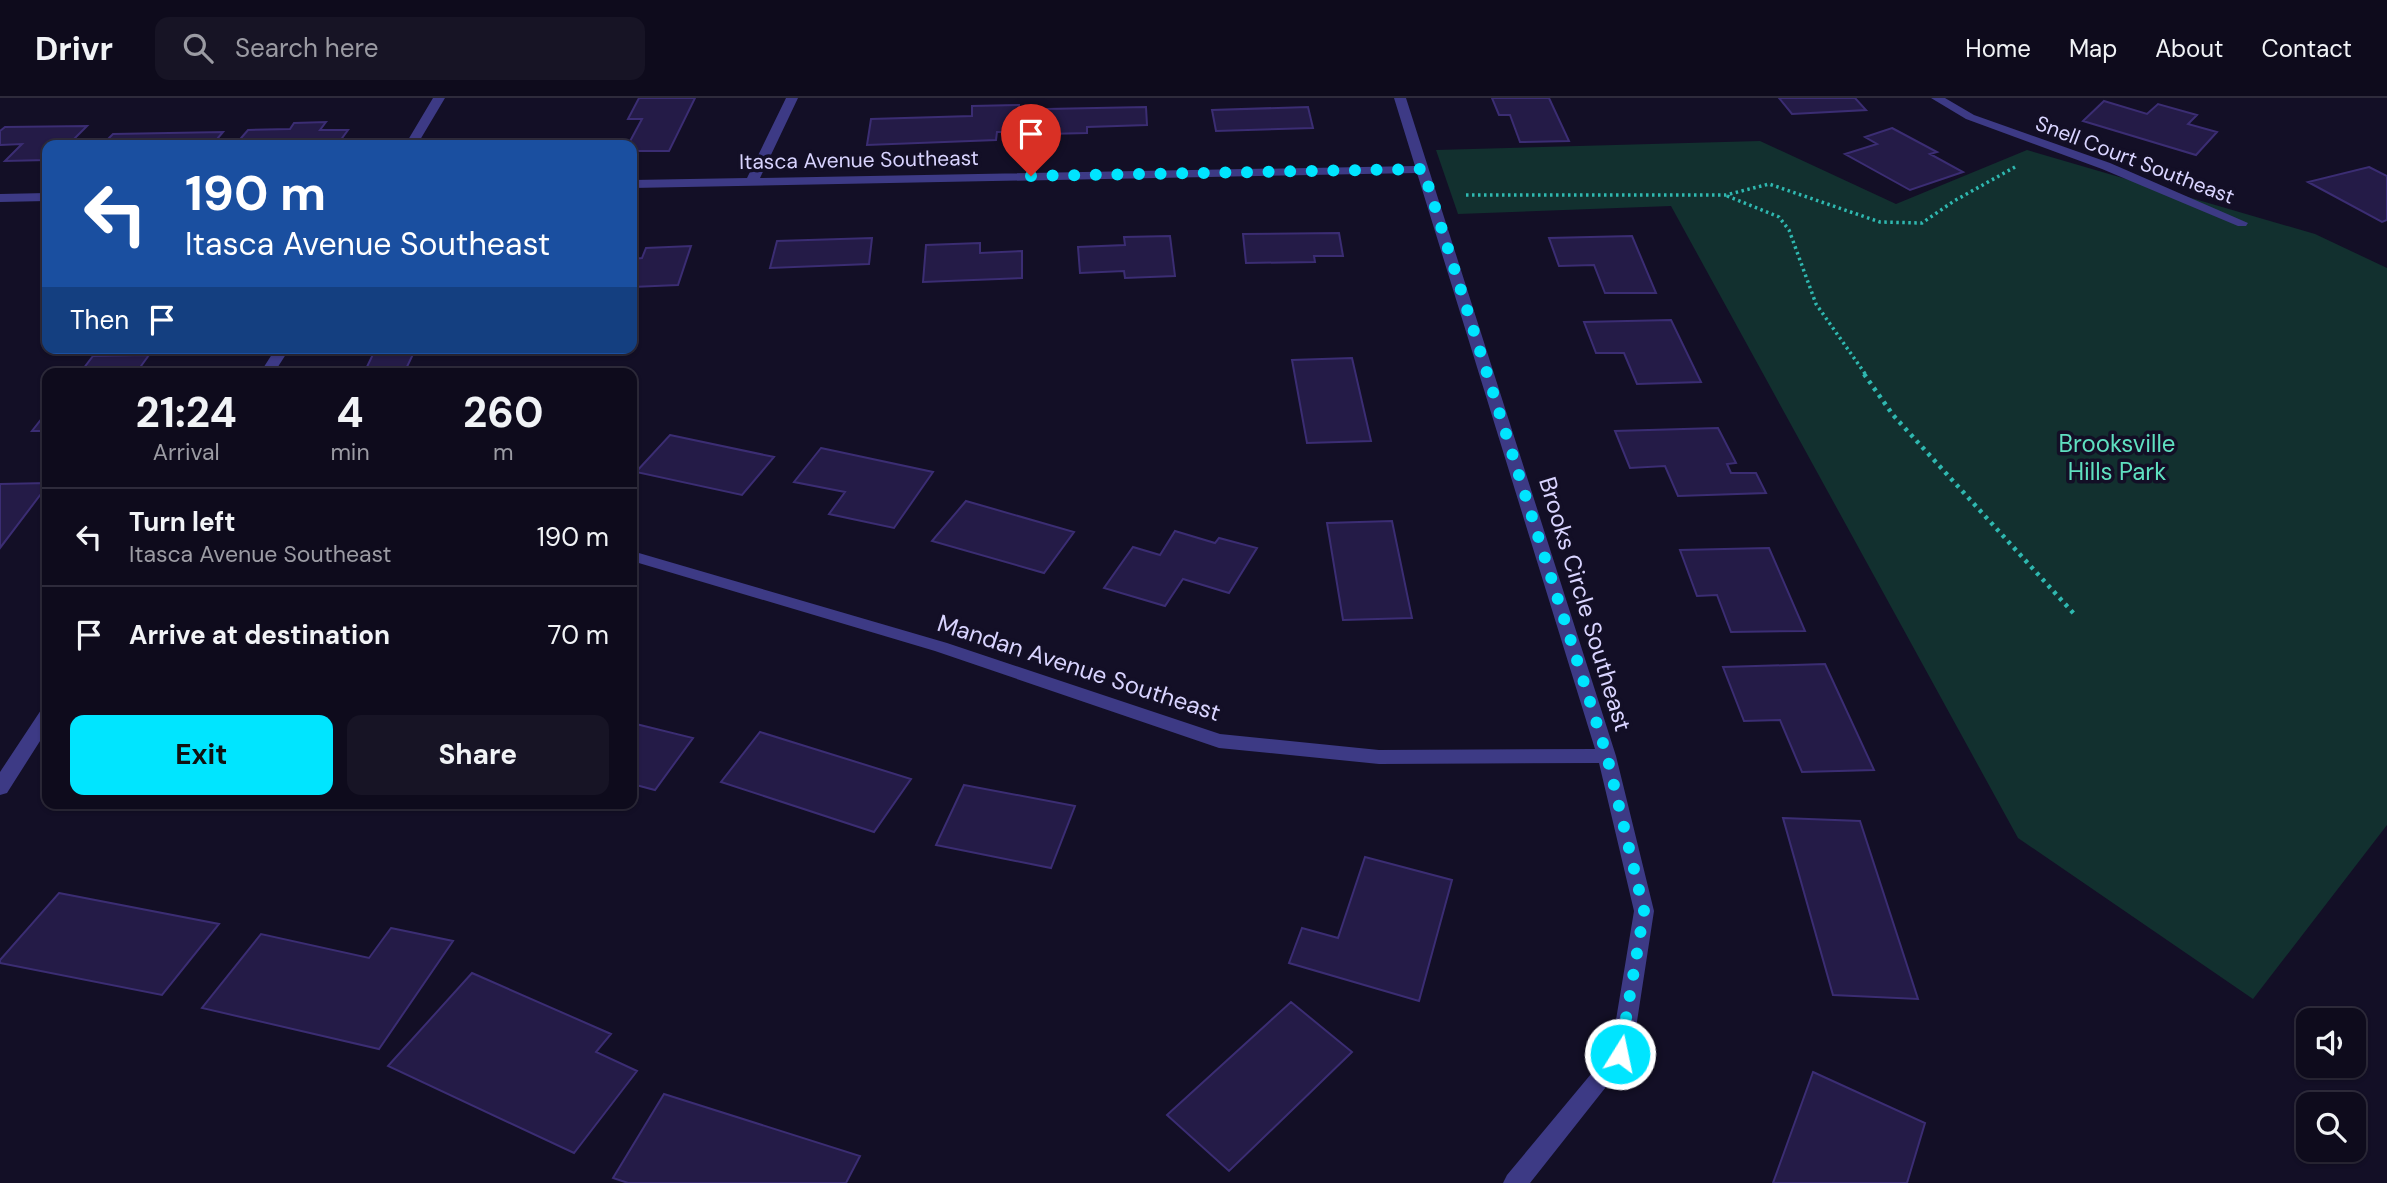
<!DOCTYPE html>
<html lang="en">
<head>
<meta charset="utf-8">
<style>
  :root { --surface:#0e0b1c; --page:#171425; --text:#f1f3f6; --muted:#9b9ba3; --line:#2e2b3b; --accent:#00e5ff }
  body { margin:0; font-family:"DM Sans",sans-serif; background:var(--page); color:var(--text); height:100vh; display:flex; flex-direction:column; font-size:26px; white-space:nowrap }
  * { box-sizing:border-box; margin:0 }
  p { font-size:23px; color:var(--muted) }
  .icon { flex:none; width:38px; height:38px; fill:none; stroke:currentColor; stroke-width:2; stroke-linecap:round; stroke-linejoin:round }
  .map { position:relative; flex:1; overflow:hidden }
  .drawer { position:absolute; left:42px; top:270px; width:595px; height:441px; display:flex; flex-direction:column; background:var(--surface); border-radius:14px; box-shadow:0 2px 5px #0004,0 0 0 2px var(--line) }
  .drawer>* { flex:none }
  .guide { position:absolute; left:42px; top:42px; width:595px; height:214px; border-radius:14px; box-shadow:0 2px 5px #0004,0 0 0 2px var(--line); background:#1a4fa0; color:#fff; overflow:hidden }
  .controls { position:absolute; left:2296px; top:910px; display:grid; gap:14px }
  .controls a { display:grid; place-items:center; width:70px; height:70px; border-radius:14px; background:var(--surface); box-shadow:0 2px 5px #0004,0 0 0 2px var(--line); font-size:35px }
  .pin { position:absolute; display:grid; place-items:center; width:60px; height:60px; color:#fff; margin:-72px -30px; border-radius:50% 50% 50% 0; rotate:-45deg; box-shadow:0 0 7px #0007 }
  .pin .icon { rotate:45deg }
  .me { position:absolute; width:77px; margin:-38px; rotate:10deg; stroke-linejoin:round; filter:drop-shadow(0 0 5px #0008) }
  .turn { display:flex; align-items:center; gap:24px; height:147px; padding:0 28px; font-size:32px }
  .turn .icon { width:91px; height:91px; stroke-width:2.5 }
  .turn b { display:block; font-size:49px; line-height:60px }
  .then { display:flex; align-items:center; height:66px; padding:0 28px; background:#0003; gap:14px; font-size:26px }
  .eta { display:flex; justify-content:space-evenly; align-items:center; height:119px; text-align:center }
  .eta b { font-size:42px; font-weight:700; line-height:49px }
  .action { display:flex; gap:14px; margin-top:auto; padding:14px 28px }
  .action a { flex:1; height:80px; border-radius:14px; background:var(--accent); color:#111; font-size:28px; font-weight:700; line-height:80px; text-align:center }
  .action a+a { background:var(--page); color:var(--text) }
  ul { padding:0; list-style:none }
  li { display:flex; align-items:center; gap:21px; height:98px; padding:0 28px; border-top:2px solid var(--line) }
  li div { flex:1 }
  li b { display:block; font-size:26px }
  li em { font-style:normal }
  header { display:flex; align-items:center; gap:42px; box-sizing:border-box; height:98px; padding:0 35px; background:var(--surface); border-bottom:2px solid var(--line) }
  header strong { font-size:33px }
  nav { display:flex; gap:38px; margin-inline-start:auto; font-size:24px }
  .search { width:490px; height:63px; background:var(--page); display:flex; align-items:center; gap:18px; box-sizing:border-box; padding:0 24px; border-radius:14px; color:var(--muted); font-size:26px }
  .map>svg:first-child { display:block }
  .green { fill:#12302f }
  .building { fill:#241b47; stroke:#3b2d73; stroke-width:2 }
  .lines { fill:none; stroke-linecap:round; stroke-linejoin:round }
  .path-far1 { stroke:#2fb8b0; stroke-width:3.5; stroke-dasharray:2.5 3.5; stroke-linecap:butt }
  .path { stroke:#2fb8b0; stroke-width:4.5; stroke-dasharray:3.5 5; stroke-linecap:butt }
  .street { fill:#3d3a85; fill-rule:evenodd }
  .route { stroke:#00e5ff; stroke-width:12; stroke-dasharray:0 21.6 }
  .labels { text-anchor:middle; stroke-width:7; stroke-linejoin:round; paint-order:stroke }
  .far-street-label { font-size:21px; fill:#d9d4ff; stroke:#130f26 }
  .park-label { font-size:24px; fill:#5fe0c0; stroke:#130f26 }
  .street-label { font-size:24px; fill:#d9d4ff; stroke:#130f26 }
</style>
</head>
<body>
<header>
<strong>Drivr</strong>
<div class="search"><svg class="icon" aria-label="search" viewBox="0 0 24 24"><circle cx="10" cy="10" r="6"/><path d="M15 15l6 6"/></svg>Search here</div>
<nav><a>Home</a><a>Map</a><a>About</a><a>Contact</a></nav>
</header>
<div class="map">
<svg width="2387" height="1085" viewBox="0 0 2387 1085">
  <rect width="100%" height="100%" fill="#130f26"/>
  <!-- green -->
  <path class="green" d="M1760,43l136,63 131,-54 288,84 72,34v557l-134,174 -235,-161 -347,-632 -213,8 -22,-64z"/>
  <!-- building -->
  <path class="building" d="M639,0h56l-26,53h-37v-6h-4l14,-26h-14z
    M1492,0h57l20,43 -49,1 -10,-27h-11z
    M1779,0h76l11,12 -74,4z
    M2104,3l43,13 11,-10 39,11 -9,9 29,8 -21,23 -113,-34z
    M1019,7v27h-22l-1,8 -129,5 4,-26 101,-3v-10z
    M1146,9l1,18 -60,2v6l-41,1v-25z
    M1308,9l5,21 -97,3 -4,-21z
    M326,24l-6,8h28l-11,15h-102l13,-15 42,-1 4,-6z
    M87,28l-19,19h-21v15l-42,1 17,-17 -22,1v-14l5,-4z
    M1892,30l45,24 -7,2 33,18 -53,18 -65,-36 32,-10 -12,-7z
    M223,34l-11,13h-110l11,-11z
    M2369,69l18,9v44l-5,2 -74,-40z
    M1339,135l4,23h-29l1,6 -69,1 -3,-29z
    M1170,138l5,40 -50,2 -1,-7 -44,2 -2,-26 47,-2 -1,-8z
    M1632,138l24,57h-51l-11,-28 -35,1 -10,-28z
    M872,140l-3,26 -99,4 7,-27z
    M980,145v10l42,-2v27l-99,4 3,-37z
    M691,148l-13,39 -46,2v-28l10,-1 4,-10z
    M1671,222l30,62 -64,2 -13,-31h-28l-12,-31z
    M376,250h40l-12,25h-40z
    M149,257l-13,18h-56l13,-17z
    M1352,260l19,83 -64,2 -15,-83z
    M47,314v19h-15z
    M1718,330l18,35 -9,1 4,9h25l10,20 -88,3 -13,-30 -35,2 -15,-37z
    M670,337l104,22 -32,38 -106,-23z
    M821,350l112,24 -39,56 -65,-14 16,-22 -51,-10z
    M47,385v3l-47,62v-64z
    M966,403l108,31 -30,41 -112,-32z
    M1392,423l20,97 -69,2 -16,-97z
    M1175,433l40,12 4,-5 38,10 -28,45 -46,-14 -18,27 -61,-18 29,-41 27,8z
    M1769,450l36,83 -74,1 -14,-37 -20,1 -17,-46z
    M1825,566l49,106 -72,2 -22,-52 -36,1 -21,-54z
    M632,625l61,15 -38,52 -23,-6z
    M760,634l151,47 -37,53 -153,-50z
    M964,687l111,21 -24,62 -115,-23z
    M1783,720l77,3 58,178 -85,-4z
    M1365,759l87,23 -33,121 -130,-38 13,-35 36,10z
    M59,795l160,31 -57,71 -162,-32v-3z
    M391,830l62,13 -74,108 -177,-41 59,-74 108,24z
    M472,875l139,61 -15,18 41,19 -63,82 -186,-87z
    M1291,904l61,50 -123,119 -62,-56z
    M1813,974l112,51 -18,60h-134z
    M664,996l196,62 -14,27h-218l-15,-5z"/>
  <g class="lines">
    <!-- path-far1 -->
    <path class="path-far1" d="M1466,97h260l43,-11 111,38 42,1 32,-22 61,-34
      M1727,98l52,21 10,13 27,74 50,71"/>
    <!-- path -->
    <path class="path" d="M1864,276l29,41 183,201"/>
    <!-- street -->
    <path class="street" d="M433,0h12l-28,47h-12z
      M786,0h12l-38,80 655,-12 -21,-68h12l210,658 38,155 -22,143 -102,129h-27l4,-8 104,-125 23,-139 -35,-148 -220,1 -160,-16 -284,-97 -303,-90v-10l315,92 273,91 159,16 216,-1 -178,-576 -785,15v-8l115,-2z
      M1931,0h14l29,17 136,48 138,60 -2,3h-8l-136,-57 -136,-50z
      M47,95v8l-47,1v-8z
      M276,250h14l-16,25h-14z
      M47,610v22l-40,63 -7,2v-23l41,-62z"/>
  </g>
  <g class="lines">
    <!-- route -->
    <path class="route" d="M1031,78l392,-7 184,587 37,155 -24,143"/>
  </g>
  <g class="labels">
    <!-- far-street labels -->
    <g class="far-street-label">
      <text transform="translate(859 62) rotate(-1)" y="7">Itasca Avenue Southeast</text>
      <text transform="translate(2135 62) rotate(21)" y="7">Snell Court Southeast</text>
    </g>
    <!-- park labels -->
    <g class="park-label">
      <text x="2117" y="354">Brooksville<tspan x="2117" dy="28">Hills Park</tspan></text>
    </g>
    <!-- street labels -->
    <g class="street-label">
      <text transform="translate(1585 506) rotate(73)" y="8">Brooks Circle Southeast</text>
      <text transform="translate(1079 570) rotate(18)" y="8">Mandan Avenue Southeast</text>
    </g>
  </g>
</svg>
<div class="controls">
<a><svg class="icon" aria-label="sound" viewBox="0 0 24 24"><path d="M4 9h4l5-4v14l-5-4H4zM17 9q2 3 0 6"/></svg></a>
<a><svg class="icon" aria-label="search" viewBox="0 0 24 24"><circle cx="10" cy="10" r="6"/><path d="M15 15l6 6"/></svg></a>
</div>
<div class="pin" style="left:1031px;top:78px;background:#d93025"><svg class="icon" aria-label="arrive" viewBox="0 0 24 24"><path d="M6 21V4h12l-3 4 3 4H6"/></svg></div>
<svg class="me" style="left:1620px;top:956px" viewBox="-20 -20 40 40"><circle r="17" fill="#00e5ff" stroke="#fff" stroke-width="3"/><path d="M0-11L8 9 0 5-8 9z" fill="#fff"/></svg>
<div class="guide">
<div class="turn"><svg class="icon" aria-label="left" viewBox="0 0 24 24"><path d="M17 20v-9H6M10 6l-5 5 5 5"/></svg><div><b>190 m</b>Itasca Avenue Southeast</div></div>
<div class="then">Then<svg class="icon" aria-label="arrive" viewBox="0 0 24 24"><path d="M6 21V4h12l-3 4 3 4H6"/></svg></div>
</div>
<section class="drawer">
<div class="eta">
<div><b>21:24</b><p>Arrival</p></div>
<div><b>4</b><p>min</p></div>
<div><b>260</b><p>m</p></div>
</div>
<ul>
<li><svg class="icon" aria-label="left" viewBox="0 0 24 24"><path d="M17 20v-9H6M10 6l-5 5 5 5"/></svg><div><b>Turn left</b><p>Itasca Avenue Southeast</p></div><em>190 m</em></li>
<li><svg class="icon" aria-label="arrive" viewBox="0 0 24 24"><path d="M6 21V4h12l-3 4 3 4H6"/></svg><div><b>Arrive at destination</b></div><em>70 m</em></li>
</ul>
<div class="action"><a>Exit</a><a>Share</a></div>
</section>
</div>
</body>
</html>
